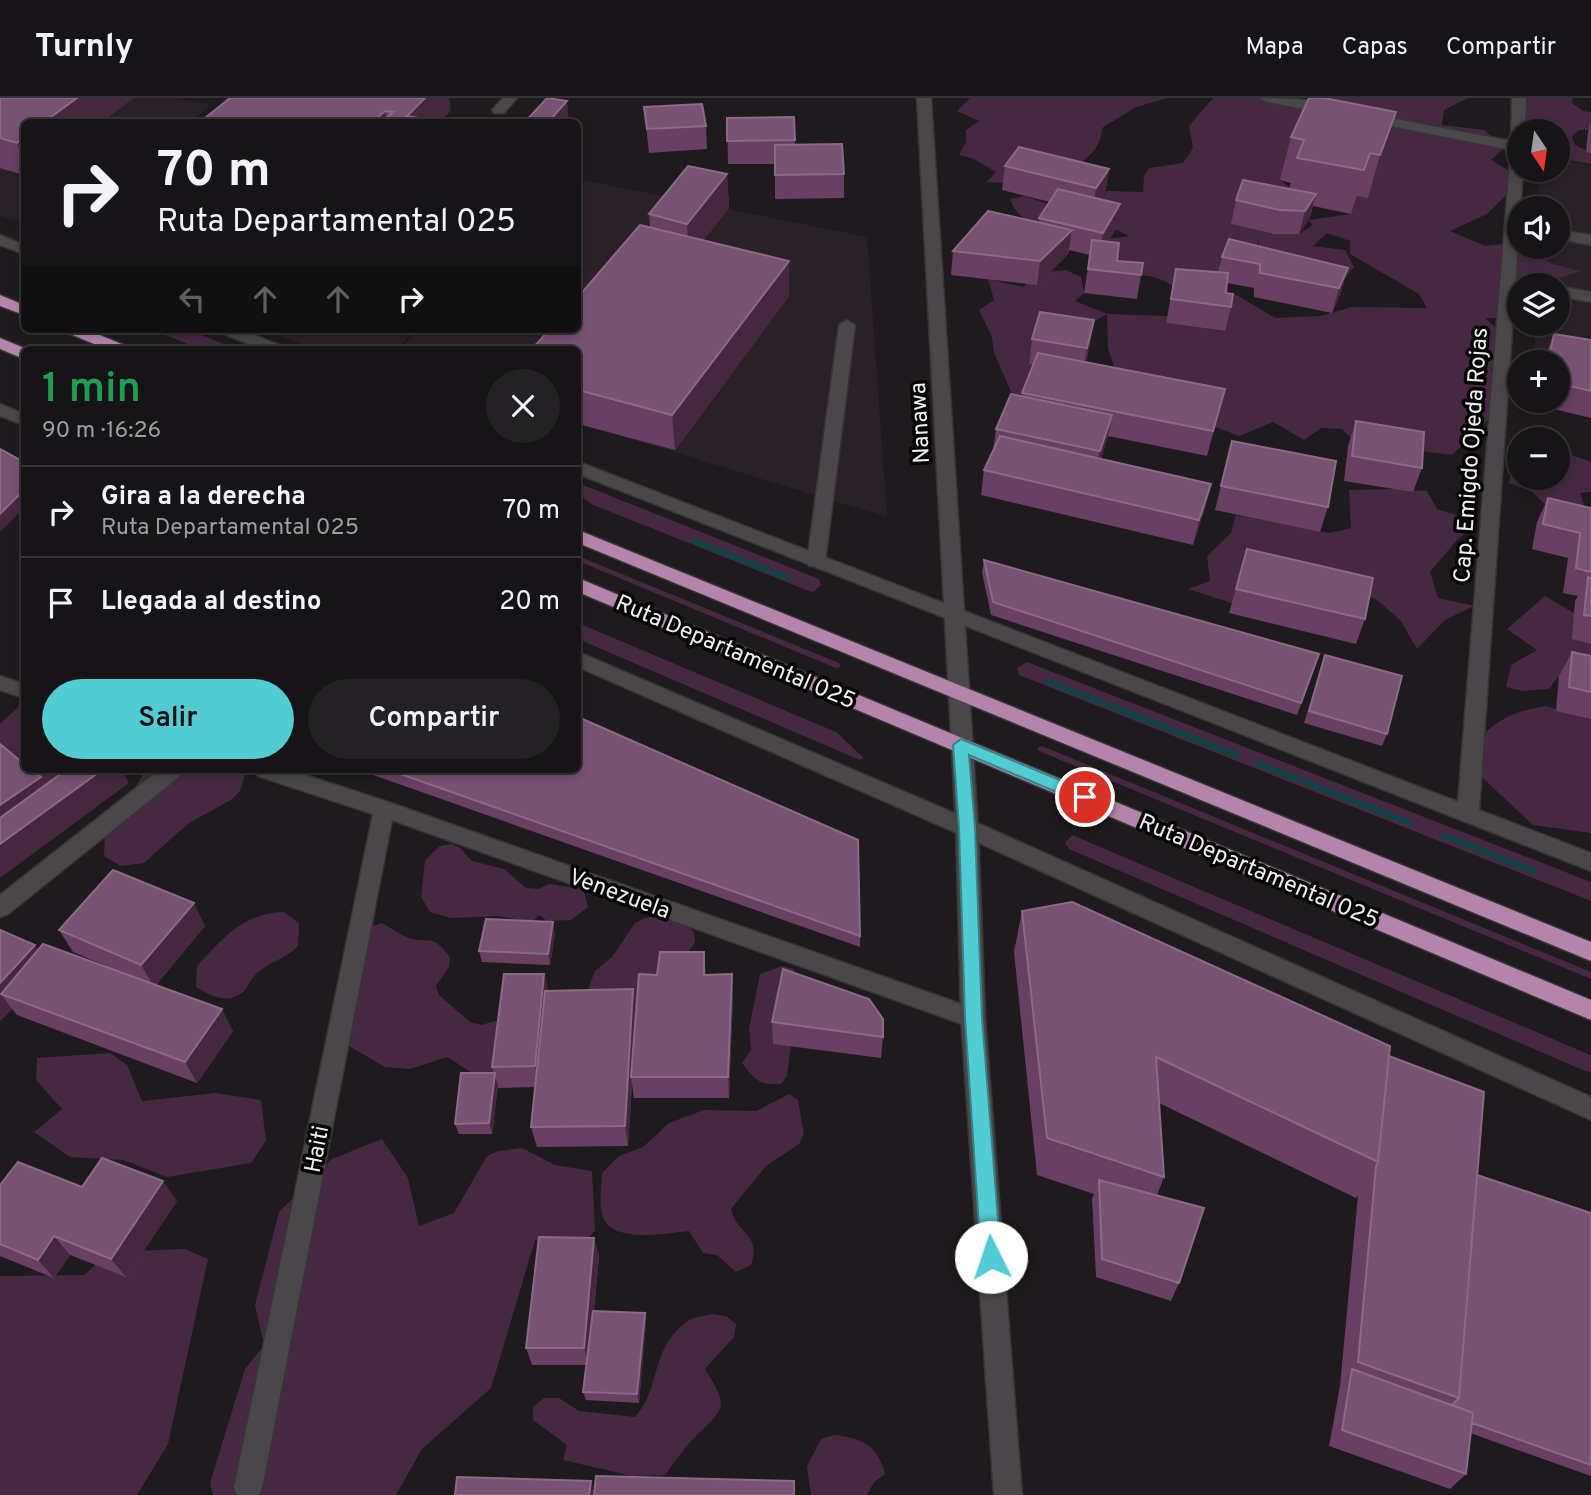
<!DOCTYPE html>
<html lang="es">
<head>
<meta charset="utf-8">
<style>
  :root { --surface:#161416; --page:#232123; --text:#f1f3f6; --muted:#9e9ea1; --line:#353335; --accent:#51ccd3 }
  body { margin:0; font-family:Overpass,sans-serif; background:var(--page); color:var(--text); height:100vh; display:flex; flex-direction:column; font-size:26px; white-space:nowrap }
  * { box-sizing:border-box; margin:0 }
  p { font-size:23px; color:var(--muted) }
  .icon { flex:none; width:38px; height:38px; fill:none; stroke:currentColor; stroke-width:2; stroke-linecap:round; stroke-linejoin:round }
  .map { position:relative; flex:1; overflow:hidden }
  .details { position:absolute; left:21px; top:248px; width:560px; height:427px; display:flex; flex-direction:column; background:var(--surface); border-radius:10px; box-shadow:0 4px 10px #0003,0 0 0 2px var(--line) }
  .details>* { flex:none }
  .hud { position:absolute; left:21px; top:21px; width:560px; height:214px; border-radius:10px; box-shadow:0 4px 10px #0003,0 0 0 2px var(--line); background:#161416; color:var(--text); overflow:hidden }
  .needle { width:46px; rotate:167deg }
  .tools { position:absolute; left:1507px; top:21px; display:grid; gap:14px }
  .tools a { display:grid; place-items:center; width:63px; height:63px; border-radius:50%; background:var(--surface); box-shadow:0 4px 10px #0003,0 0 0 2px var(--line); font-size:35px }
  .pin { position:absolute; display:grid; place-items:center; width:60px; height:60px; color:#fff; margin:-30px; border:4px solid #fff; border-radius:50%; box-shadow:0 2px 7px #0007 }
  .me { position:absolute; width:77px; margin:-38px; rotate:356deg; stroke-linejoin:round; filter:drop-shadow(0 0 5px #0008) }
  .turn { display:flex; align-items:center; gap:24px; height:147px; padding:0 21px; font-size:32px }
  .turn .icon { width:91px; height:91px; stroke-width:2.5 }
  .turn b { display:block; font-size:49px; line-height:60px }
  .lanes { display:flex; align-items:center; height:66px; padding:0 21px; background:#0003; justify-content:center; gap:35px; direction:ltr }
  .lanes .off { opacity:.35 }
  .round { display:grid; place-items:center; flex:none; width:74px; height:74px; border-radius:37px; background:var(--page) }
  .headline { display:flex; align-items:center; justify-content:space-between; height:119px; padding:0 21px }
  h1 { font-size:42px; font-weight:600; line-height:52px; color:#1e9e55 }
  .action { display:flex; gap:14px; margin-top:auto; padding:14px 21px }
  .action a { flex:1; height:80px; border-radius:42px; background:var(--accent); color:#111; font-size:28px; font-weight:600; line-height:80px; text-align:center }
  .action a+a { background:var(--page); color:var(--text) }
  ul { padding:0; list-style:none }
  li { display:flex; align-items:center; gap:21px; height:91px; padding:0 21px; border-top:2px solid var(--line) }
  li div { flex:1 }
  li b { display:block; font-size:26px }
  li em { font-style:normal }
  header { display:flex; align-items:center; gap:42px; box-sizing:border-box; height:98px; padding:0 35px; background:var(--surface); border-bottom:2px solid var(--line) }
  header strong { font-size:33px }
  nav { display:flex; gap:38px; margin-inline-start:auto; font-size:24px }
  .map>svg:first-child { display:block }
  .built { fill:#2a2128 }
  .green { fill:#472842; fill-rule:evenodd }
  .water { fill:#114245 }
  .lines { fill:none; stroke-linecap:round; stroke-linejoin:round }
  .service-casing { stroke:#373436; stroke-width:3 }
  .minor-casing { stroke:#373436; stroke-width:3 }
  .tertiary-casing { stroke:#373436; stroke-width:3 }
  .trunk-casing { stroke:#373436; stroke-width:3 }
  .service { fill:#4a4649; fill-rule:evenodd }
  .minor { fill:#4a4649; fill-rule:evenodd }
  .tertiary { fill:#4a4649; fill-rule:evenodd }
  .trunk { fill:#b584ac; fill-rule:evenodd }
  .wall { fill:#693f63 }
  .shaded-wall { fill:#452840 }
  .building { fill:#785272; stroke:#8b6a86; stroke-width:2 }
  .route { fill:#51ccd3; stroke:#358589; stroke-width:2 }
  .labels { text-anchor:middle; stroke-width:7; stroke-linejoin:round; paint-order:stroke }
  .street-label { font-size:23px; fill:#f1eef0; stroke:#070607 }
</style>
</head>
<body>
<header>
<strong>Turnly</strong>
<nav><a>Mapa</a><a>Capas</a><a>Compartir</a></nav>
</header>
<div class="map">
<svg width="1591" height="1397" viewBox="0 0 1591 1397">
  <rect width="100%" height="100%" fill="#1e1a1d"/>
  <!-- built -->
  <path class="built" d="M0,0h172l39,7 -21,17h-166v101l-24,-7z
    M1558,61l33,6v224l-33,-27h-23v-38h23v-39h-22l1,-38h21v-39h-20l1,-38h19z
    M578,81l289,58 20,280 -309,-94v-73h-179l19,-21h160z
    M262,231h153l-19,21h-79z"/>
  <!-- green -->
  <path class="green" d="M970,0h197l-31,9 -34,21c-1,46 -80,58 -115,54l9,-10 -22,-13 -15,-4 7,-13v-12l13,-9 -22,-10z
    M1213,0h67l35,15 -6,-15h159l-24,12 -2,15 43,5 18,19 -12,11 25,15v10l-29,29 -37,17 35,15 34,-4v5h8l25,17 28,7 -39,14h-22v33h-34l28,25 -17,11 -5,15 18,15 -11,26 -46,45 -25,-3 -24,-11 -47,2 -14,-14 -21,-1 -17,12 -31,-18 -34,14 -36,-14 -88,-53 -7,-20 -1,-35 -10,6 -32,10 -22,134 -49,-111 -2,-16 -13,-27 15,-10 -6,-21 36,8 12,-14 30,-3 15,7 3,16 -9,8 33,13 59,2 -1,7 58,8 -8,-39 19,2 40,24 46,-2 31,-9 75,1 -8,-14 -69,-40v-13l-23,-8 -14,13 32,4 9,17 -19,24 -77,-37 1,-16 -3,13 -40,30 -38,8c-20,-13 -33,-17 -56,-10l-27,-38 34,-5c-6,-3 -13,-7 -20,-8 -33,-6 -84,12 -99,-29l15,-3 34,12 42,-8 6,-9 36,1 1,-16 5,-8 34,-5 10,-15 -4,-22zM1280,82l88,18 -11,-2 -6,18 -43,6 5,5 -14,9h-25l-43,-10 60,-36z
    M1513,0h60l-1,5 11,8 8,1v18h-12l-7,6 3,9 16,8v11l-33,-6v-27h-39l-1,-20 -7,-11z
    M150,231h36l53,21h-36z
    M1558,352l33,12v30l-11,1 4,11 -15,11 -20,-7 -19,-18 -22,-7 11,-23v18h39z
    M578,385l241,96 2,6 -8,7 -4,-1 -218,-87 -13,-11z
    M1394,391l33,2 10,18 40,13 -21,19 -26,31 8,26 36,8 -29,14 -28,29 -16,-28 -25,-22 -65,-17 -64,26 -59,-19 22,-8 -3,-25 24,-23 5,-18 93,18 22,-5 -2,-38z
    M578,458l261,107 2,4 -5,1 -258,-107z
    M1545,498l29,17 17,31v39l-32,-7 -10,13 -27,2 -16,-4 5,-22 26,-15 -30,-21z
    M578,525l258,109 28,26 -4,2 -282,-121z
    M1027,564l564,220v19l-572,-226 -2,-7z
    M24,607v65h72l-45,23 -51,-24v-45l18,-17z
    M1545,608l46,13v114l-58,-8 -62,-58 2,-23c27,-26 36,-31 72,-38z
    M1042,648l549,226v7l-552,-228 -2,-3z
    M145,672h96l4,5 -5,16 -9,9 -42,23 -45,40 -23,3 -17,-10 2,-43 10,-10 18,-12z
    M1072,737l516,219 3,2v16l-6,-1 -516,-222 -4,-6z
    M451,746l9,4 12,13 32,8 22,19 13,1 10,-5 34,5 5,18 -17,13 -24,1 -8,-6 -7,7 -33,-6 -48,2 -21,-6 -9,-15 4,-37 15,-14z
    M284,814l15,11 -1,23c-12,13 -30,16 -42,28 -5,5 -8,13 -13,18 -16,13 -31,4 -47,-5l1,-21c26,-28 46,-53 87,-54z
    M656,818l32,9 6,8 1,9 -12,19 -12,58 -92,-7 16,-41 17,-14 23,-34 10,-5z
    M382,825c8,4 16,11 25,14 24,9 22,-7 43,20l-1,10 -13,19 3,9 31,27 11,3 14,-4 21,9 -14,46h-25l-30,-19 -37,12 -25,-2 -55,-32 -1,-12 19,-39 13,-54z
    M782,868l11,3 7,9 -13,98 -6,8c-21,2 -27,-5 -39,-21l9,-13 -2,-21 11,-55z
    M110,955l17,12 15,36 74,-8 45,7 5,41 -15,22 -84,14 -44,-17 -53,-3 -36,-25 28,-23 -26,-29 1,-22z
    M789,996l9,6 6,34 -5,10 -33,22 -35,43c6,26 31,25 20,56l-15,7 -19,-17 -14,-2 -14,-22c-22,2 -76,13 -86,-14 -5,-13 -1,-30 -1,-44l17,-17 24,-9 26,-24 35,-13 52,1z
    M382,1041l26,39 11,48 35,-13 33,-57 11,-5 24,-3 33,17 37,6 3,59 -36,44v-28l-24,-6 -44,148 -69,61 -26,46h-183l-3,-12 35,-114 19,-24 -9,-40 24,-93 53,-53z
    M185,1151l23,10 -40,185 -31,51h-137v-219l84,-1 21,-19 25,-5z
    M712,1216l14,2 10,8 -2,13 -29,32c23,37 22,38 -9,67 -12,12 -21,26 -31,39l-33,1 -69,-16 4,-15 -34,-25v-13l11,-9h15l20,13 56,6c26,-28 15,-68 51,-95 6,-5 19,-6 26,-8z
    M834,1337c27,3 44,10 51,39l-11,8 -7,13h-56l-4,-29 14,-27z"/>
  <!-- water -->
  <path class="water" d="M695,440l97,39 -4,4 -97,-38z
    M1046,580l195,75 -3,6 -195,-76z
    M1257,662l156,61 -2,6 -157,-62z
    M1443,734l94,37 -2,6 -95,-38z"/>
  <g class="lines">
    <!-- service casing -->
    <g class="service-casing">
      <path id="service" d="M1558,132l33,5v10l-33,-6z
        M1508,180l21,4 2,3h-12v4l-17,-3 -2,-3z
        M1558,188l33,6v10l-33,-6z
        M847,222l8,5 -30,237 -2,4h-14l-2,-4 32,-237z
        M0,306l24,10v11l-24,-9z
        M578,554l397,170 616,275v23l-632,-286 -381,-167z"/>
    </g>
    <!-- minor casing -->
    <g class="minor-casing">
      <path id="minor" d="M503,0h14l-13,15h-10l-2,-3z
        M1260,0c21,0 65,1 81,13l-7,4 -67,-13z
        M1512,0h14l-1,33h-6v39h4l-44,640 112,43v18l-1013,-397v-12l6,2 874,338 53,-652 -146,-29 -7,-4 7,-4 146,28z
        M0,137l24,10v9l-24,-9z
        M217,231h22l45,18 2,3h-22l-45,-18z
        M0,578l24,8v14l-24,-8z
        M159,672h24l-3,6 -172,138 -8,3v-22z
        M255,672h35l101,33 590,208 4,7 -4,7 -8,3 -581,-208 -130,668 -3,7h-22l-3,-7 139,-674 -115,-38z"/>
    </g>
    <!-- tertiary casing -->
    <g class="tertiary-casing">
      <path id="tertiary" d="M917,0h14l47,730 7,190 37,477h-28l-33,-477 -5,-190z"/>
    </g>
    <!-- trunk casing -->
    <g class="trunk-casing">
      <path id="trunk" d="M0,197l24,10v10l-24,-9z
        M63,231h22l44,18 2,3h-22l-44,-18z
        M0,240l29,12h-5v9l-24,-10z
        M578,432l1013,412v19l-1013,-418z
        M578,480l1013,422v20l-1013,-428z"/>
    </g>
    <!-- service -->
    <use href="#service" class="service"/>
    <!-- minor -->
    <use href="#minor" class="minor"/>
    <!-- tertiary -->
    <use href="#tertiary" class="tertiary"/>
    <!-- trunk -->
    <use href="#trunk" class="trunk"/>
  </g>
  <!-- wall -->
  <path class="wall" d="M0,0h133l-32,24h-77v53l-24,-7z
    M230,0l221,12 -11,12h-240z
    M644,9l62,19 1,23 -58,4z
    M794,19l1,27 49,30v24l-69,1v-35h-47l-1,-46z
    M1591,24v31l-5,-1 2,-21z
    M1291,39l93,18 -16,43 -11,-2 -6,18 -38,-8 -3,11 -11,17h-25l-43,-10 5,-24 53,-11 2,-6 -11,-3z
    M1005,68l104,3 -4,24 -4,6 15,29 -8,14 9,19 24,14 -4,24 -53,-6 6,-38 -21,-5 -1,4 -31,31 -86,-10 2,-24 86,-28v-5l11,-16 -48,-12z
    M727,76l2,34 -26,32 86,56 -114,154 -97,-26v-74l72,-123 -1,-13z
    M1222,159l126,11 -7,24 -9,21 -78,-16v-9l-27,-5 -1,10 5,14 -6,24 -59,-8 10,-54 42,4z
    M1554,236l37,6v78l-58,-14 1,-3h24v-39h-15z
    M1032,241l58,5 -4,18 139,27 -18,67 -99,-20 -7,23 110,25 -6,24 -12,37 -212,-50 3,-25 9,-19 3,-22 26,-32 12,-32 -5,-1z
    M1356,323l66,47 -9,24 -69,-11 4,-35z
    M1232,343l96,66 -8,25 -105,-22z
    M1548,400l43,10v136l-19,-5 3,-38 3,-5 -15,-3 5,-35 -36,-9 5,-27z
    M1247,451l118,70 -9,25 -127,-31z
    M984,462l335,94 -22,61 -306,-100 -9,-43z
    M1572,554l19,4v63l-35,-8 3,-35z
    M1325,557l62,79 -5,12 -78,-23z
    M359,672h219l282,166v11z
    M1022,813l367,145 88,119 114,38v263l-121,-43 -4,41 -16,15 -121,-43 11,-60 18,-191 -2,3 -197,-95 5,74 -7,18 22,88 -8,18 -75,-24 -4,-78 2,-5 -57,-19 -23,-223z
    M205,828l-49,59 77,46 -36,52 -180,-68 -5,-6 -12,12v-91l38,19 80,22 -45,-19 -14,-22z
    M555,836l-5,31 -68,-3 -3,-11z
    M544,876l4,16 85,-1 3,21 70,-35 26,-1 1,22 -4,102h-95l-2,-14 -4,62 -91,1 -6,-20 4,-40 -37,1v-3l-6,49h-33l-4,-10 39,-51 -2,-6z
    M772,924l111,15 -2,21 -108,-14z
    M0,1087l82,2 95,14 -51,76 -56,-22 -16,23 -54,-22z
    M594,1140l5,18 -5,55 51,2 1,9 -7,81 -53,-3 -3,-8 4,-27h-55l-6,-17z"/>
  <!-- shaded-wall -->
  <path class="shaded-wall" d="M77,0h56l-32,24h-57z
    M425,0h24l2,12 -11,12 -33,-6z
    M567,3l2,21h-19v-2z
    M385,13l3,11h-15z
    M1396,14l-12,43 -16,43 12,-43z
    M24,39v25l-7,-19z
    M1109,71l-4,24 -13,19 4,-24z
    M727,76l2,34 -40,51 -2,-35z
    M1316,96l-6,23 -11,17 6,-23z
    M1120,106l-4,24 -17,29 4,-24z
    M1072,132l-4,24 -31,31 3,-24z
    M789,163v35l-114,154 -3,-35z
    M1348,170l-7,24 -9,21 7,-25z
    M1094,222l-4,24 -7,28 4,-24z
    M1112,317l-5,25 -12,35 5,-24z
    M1211,386l-6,24 -12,37 6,-25z
    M24,392v18l-24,24v-18z
    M102,672h20l7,13 -129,95v-34z
    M41,679l13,23 -54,38v-33z
    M194,805l11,23 -51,61 -13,-22z
    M553,824l2,12 -5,31 -2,-11z
    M35,847l15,22 -49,27 11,15 -12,12v-38z
    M704,854l2,22 -1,22 -1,-21z
    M544,876l5,22 -9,91 -5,-21z
    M732,876l1,22 -4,102 -1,-21z
    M633,891l3,22 -5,66 1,7 -4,62 -3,-20z
    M222,911l11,22 -36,52 -12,-21z
    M494,976l4,11 -6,49 -3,-11z
    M163,1083l14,20 -51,76 -15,-18z
    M54,1138l16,19 -16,23 -16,-18z
    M594,1140l5,18 -10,109 -5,-17z
    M645,1215l1,9 -7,81 -2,-9z
    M591,1383l4,14h-6z"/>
  <!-- building -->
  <path class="building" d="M0,0h77l-33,24h-20v15l-7,6 -17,-5z
    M230,0h195l-18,18 35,6h-60l11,-10 -8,-1 -12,11h-173z
    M547,0l20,3 -17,19 11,2h-36z
    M1309,0h15l72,14 -16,43 -10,-2 -6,17 -67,-12 7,-18 -13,-3z
    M702,6l4,22 -59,3 -3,-22z
    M794,19l1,23 -68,1v-23z
    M842,46l2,30 -69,1v-30z
    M1019,49l90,22 -13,19 -91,-22z
    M688,68l39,8 -40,50 -38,-10z
    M1243,82l73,14 -11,17 -25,-1 -44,-10z
    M1058,91l62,15 -17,29 -64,-15z
    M988,113l84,19 -32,31 -87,-10z
    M640,127l149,36 -117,154 -94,-25v-40h-47l19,-21h28v-32z
    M1229,141l119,29 -9,20 -79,-15v-9l-38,-7z
    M1092,142l27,3 -2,18 26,2 -2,12 -53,-6z
    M1176,171l52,4 -2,20 7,1 -2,13 -60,-8z
    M1040,214l54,8 -7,28 -55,-9z
    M1554,236l37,6v51l-33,-8v-21h-10z
    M1038,255l187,36 -12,42 -191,-38z
    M1011,296l101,21 -12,36 -104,-22z
    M1356,323l68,11 -2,36 -70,-12z
    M1000,338l211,48 -12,36 -215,-50z
    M1232,343l104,20 -8,46 -107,-21z
    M0,351l24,13v28l-24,24z
    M1548,400l43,10v64l-15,-4 4,-35 -37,-9z
    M1247,451l126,29 -8,41 -129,-30z
    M984,462l335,94 -18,49 -308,-101z
    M1588,479l3,1v38l-7,-1z
    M1572,554l19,4v36l-22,-5z
    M1325,557l77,21 -15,58 -78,-23z
    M578,619l280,123 2,96 -471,-166h189z
    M0,646l24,20v6h8l9,7 -41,28z
    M66,672h36l-102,74v-26z
    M113,772l81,33 -53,62 -82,-35z
    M1072,804l318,144 -12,116 -222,-105 8,120 -117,-39 -25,-227z
    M486,821l67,3 -5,32 -69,-3z
    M0,832l35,15 -35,38z
    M43,846l179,65 -37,53 -184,-68z
    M660,854h44v23l28,-1 -4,103h-97l8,-103 18,1z
    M783,871l86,30 14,20v18l-111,-15z
    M504,876h40l-9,92 -43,1z
    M633,891l-8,137 -94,1 14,-136z
    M1389,958l95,36 -25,306 -101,-36 18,-195 2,-5z
    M461,975h34l-6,50 -34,1z
    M102,1060l61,23 -52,78 -57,-23 -16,24 -38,-16v-59l18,-23 64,25z
    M1477,1077l114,38v252l-119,-42 1,-10 -21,-8 7,-7z
    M1099,1082l105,28 -25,75 -77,-24z
    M539,1139l55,1 -10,110h-58z
    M593,1213l52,2 -8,81 -54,-2z
    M1352,1271l121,44 -7,61 -124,-44z
    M596,1378l198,5v14h-200z
    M457,1379l134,4 -2,14h-134z"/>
  <!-- route -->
  <path class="route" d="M961,641l130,54 2,4 -2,5h-11l-111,-47 6,73 7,190 19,239 -3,6 -7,3 -7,-3 -3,-6 -16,-239 -6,-190 -6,-83z"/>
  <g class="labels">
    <!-- street labels -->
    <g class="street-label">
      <text transform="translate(919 325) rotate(-93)" y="8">Nanawa</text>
      <text transform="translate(1470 357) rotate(-86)" y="8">Cap. Emigdo Ojeda Rojas</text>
      <text transform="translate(736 553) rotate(23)" y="8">Ruta Departamental 025</text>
      <text transform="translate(1259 772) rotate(23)" y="8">Ruta Departamental 025</text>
      <text transform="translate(620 795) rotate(20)" y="8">Venezuela</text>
      <text transform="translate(316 1051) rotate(-79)" y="8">Haiti</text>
    </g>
  </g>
</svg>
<div class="tools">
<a><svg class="needle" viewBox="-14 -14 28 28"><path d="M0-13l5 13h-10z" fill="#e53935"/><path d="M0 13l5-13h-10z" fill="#9e9ea1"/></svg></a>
<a><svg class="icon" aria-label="sound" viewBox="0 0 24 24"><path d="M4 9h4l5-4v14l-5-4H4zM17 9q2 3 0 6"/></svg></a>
<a><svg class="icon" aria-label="layers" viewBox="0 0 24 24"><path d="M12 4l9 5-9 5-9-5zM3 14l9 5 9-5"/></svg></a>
<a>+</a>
<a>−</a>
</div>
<div class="pin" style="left:1085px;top:699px;background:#d93025"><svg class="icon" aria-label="arrive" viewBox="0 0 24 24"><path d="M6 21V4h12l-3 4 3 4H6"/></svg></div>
<svg class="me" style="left:991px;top:1159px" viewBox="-20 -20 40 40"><circle r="19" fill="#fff"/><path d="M0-13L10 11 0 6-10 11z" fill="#51ccd3"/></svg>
<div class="hud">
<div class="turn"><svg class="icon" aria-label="right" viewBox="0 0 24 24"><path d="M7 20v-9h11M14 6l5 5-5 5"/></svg><div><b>70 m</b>Ruta Departamental 025</div></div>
<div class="lanes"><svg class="icon off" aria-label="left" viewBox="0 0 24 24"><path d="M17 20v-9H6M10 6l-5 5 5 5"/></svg><svg class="icon off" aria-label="ahead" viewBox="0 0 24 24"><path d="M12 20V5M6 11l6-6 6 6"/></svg><svg class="icon off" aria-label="ahead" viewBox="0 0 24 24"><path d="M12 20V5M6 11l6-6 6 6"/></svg><svg class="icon" aria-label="right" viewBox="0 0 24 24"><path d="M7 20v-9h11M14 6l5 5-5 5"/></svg></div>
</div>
<section class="details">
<div class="headline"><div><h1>1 min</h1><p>90 m · 16:26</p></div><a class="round"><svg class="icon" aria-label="close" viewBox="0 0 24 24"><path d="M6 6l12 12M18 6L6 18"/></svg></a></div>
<ul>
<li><svg class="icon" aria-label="right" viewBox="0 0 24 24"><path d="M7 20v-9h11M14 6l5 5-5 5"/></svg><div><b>Gira a la derecha</b><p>Ruta Departamental 025</p></div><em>70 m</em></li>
<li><svg class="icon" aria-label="arrive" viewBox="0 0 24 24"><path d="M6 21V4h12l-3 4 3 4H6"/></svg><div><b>Llegada al destino</b></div><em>20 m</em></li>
</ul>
<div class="action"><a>Salir</a><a>Compartir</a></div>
</section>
</div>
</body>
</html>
